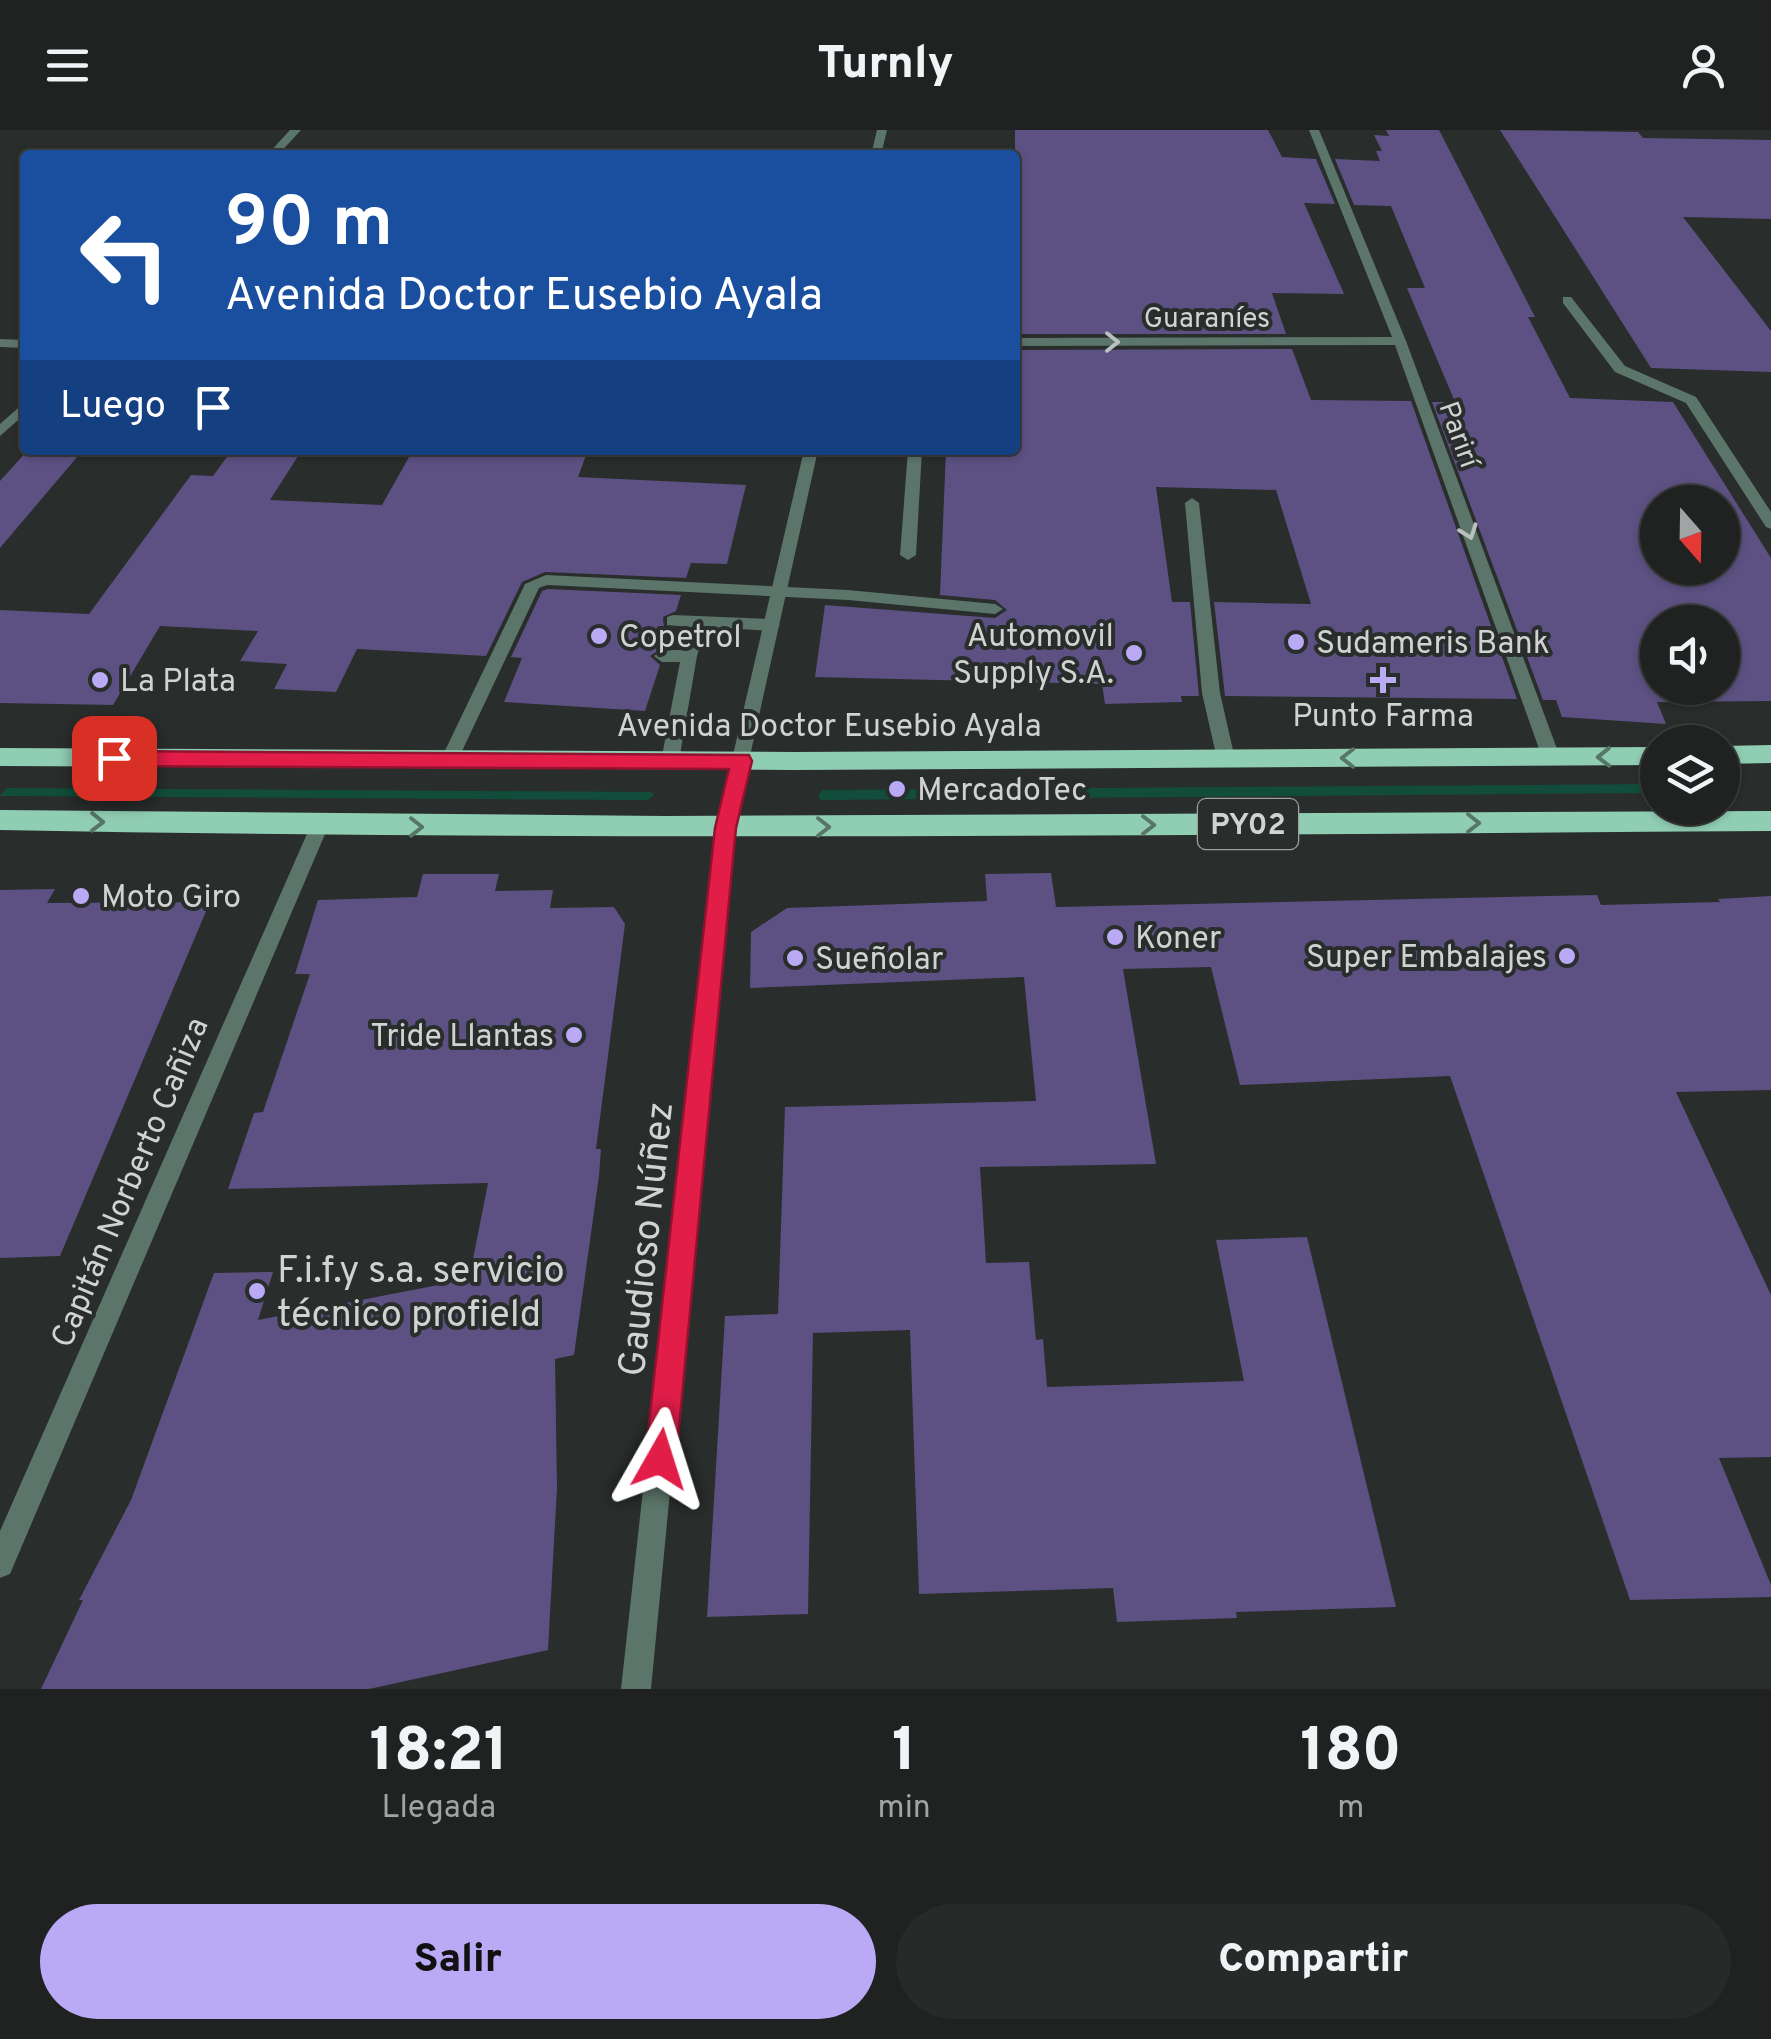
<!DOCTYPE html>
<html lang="es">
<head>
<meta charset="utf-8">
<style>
  :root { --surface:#1f2220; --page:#272a29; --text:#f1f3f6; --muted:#a1a4a5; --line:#3c3f3e; --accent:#baaaf6 }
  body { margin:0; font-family:Overpass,sans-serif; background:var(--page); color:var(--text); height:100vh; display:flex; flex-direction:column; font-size:38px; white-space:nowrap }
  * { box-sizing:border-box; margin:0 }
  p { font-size:32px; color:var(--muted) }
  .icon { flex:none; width:55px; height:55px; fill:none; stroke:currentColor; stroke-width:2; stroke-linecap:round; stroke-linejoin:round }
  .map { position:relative; height:1559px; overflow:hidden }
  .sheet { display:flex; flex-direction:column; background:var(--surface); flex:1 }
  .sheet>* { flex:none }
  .guide { position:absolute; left:20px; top:20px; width:1000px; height:305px; border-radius:10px; box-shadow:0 2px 8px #0004,0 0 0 2px var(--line); background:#1a4fa0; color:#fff; overflow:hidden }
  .needle { width:65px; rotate:160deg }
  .fabs { position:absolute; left:1640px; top:355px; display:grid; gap:20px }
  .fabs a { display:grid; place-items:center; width:100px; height:100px; border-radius:50%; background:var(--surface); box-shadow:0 2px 8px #0004,0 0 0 2px var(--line); font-size:50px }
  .pin { position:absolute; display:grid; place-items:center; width:85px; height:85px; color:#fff; margin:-42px; border-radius:20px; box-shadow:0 5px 15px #0006 }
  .me { position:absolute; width:110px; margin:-55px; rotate:6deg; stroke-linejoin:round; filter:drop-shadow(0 0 8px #0008) }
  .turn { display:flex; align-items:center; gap:35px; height:210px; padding:0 40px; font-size:45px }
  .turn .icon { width:130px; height:130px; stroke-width:2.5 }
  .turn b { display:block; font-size:70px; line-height:85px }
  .then { display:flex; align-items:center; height:95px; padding:0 40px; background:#0003; gap:20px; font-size:38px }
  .eta { display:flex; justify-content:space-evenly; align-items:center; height:170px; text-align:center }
  .eta b { font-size:60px; font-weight:800; line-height:70px }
  .button { display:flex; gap:20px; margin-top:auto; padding:20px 40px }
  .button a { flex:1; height:115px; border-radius:60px; background:var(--accent); color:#111; font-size:40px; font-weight:800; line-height:115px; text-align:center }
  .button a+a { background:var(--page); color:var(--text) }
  header { display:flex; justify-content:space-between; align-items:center; height:130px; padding:0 40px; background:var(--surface); font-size:45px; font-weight:800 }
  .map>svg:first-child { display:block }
  .green { fill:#114d3a }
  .building { fill:#5c5182; fill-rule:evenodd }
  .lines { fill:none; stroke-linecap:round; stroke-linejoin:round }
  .service { fill:#5b756a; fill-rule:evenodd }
  .minor { fill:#5b756a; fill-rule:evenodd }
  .tertiary { fill:#5b756a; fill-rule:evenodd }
  .trunk { fill:#90ceb4; fill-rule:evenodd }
  .oneway { stroke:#b9c0bd }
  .oneway2 { stroke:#577569 }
  .route { fill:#e11d48; stroke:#92132f; stroke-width:2.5 }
  .poi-dot { fill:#baaaf6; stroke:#292d2b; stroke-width:4 }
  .labels { text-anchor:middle; stroke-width:8; stroke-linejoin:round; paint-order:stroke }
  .far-street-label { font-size:28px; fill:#d0d3d2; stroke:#292d2b }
  .shield { fill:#292d2b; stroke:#9ea1a0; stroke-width:2.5 }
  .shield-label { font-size:30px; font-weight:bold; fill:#d0d3d2 }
  .poi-label { font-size:32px; fill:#d0d3d2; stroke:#292d2b; text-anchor:start }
  .street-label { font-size:32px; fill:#d0d3d2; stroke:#292d2b }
  .near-street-label { font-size:38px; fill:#d0d3d2; stroke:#292d2b }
  .near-poi-label { font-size:38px; fill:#d0d3d2; stroke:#292d2b; text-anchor:start }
</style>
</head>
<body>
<header><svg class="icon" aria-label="menu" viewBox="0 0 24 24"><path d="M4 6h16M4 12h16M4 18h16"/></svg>Turnly<svg class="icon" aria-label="person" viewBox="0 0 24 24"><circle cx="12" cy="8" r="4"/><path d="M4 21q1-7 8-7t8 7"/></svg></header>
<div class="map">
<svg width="1771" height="1559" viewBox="0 0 1771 1559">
  <rect width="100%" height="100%" fill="#292d2b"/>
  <!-- green -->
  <path class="green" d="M1657,654v9l-836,7 -3,-3 4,-7z
    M6,658l645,4 3,3 -6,5 -648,-4z"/>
  <!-- building -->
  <path class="building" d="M1015,0h253l14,27 34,2 19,45 -31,-1 40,91 -72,-1 14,41h-271z
    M1386,0h53l96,187h-7l42,81 103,4 98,156v143l-114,1 9,22 -104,-7 -6,-17h-13l-111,-298h23l-48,-114h18l-34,-82 -37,-1 -19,-46 45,2 -4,-10h6l-8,-16 15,1zM1658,372h64v66h-64zM1658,492h64v66h-64z
    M1500,0l138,2 5,6 128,2v79l-88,-2 88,114v41l-120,-4z
    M1292,219l19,51 100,1 106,298 -292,-3 -11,-94 97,2 -35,-114 -120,-3 16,115h18l9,94h-18l1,6 -77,2 -3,-20 -287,-7 10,-72 170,13 12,-8 -12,-10 -55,-5 6,-145h69v-100z
    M28,320h55l-83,98v-67z
    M232,320l68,3 -30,47 112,5 31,-55h175l-10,27 168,8 -19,79 -36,-1 -5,15 -141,-6 -23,10 -36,74 -129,-7 -21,43 -62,-3 13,-25 -47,-3 18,-30 -98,-5 -47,79 -113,-2v-93l89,4 102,-139 22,1z
    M548,459l133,6 -5,16 -13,6 1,11 6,1 -5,17 -15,10 10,9 -15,46 -141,-9 18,-44 -11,-1 31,-66z
    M1051,743l5,34 541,-12 4,10 119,-3 -2,-3 53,-3v194l-95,2 95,203v162l-52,1 52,127v12l-141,3 -180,-524 -210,9 -29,-118 -88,2 33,195 -176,3 6,96 43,-1 7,78 7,-1 4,48 197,-6 -28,-141 91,-3 89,370 -160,5 1,6 -120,4 -4,-34 -194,6 -9,-264 -97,3 -5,281 -101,3 18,-301 53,-2 7,-207 251,-6 -12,-124 -274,11 1,-56 36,-24 200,-7 -2,-27z
    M423,744h76l-4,17 58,-1 -3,18 64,-1 11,17 -29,225h5l-2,27 -25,179 -19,4 2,129 -9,162 -179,39h-328l42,-89h-4l52,-100 83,-227 59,-1 -15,48 211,-41 19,-96 -260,6 26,-76 9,-1 47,-138h-15l23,-74 99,-3z
    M55,759l-8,14 163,-1 -150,354 -60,2v-368z"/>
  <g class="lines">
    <!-- service -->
    <path class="service" d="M1563,167h8l54,69 71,31 75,115v17l-5,-2 -80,-124 -71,-31 -52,-69z
      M908,320h14l-6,105 -8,5 -8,-5z
      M1192,368l7,5 21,190 15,66 -9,7 -9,-7 -15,-66 -17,-190z
      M546,445l302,15 147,14 8,5 -8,5 -147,-14 -301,-15 -8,3 -84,178h-12l-3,-5 85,-177z
      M673,485l99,4 8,6 -8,6 -66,-4 -9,29 -18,105 -9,7 -9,-7 19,-99h-18l-8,-6 8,-6h21l7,-23 -23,-2v-8z"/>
    <!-- minor -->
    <path class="minor" d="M290,0h11l-23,25h-11z
      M1309,0h10l87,211 154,416 -3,5 -6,2 -9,-7 -147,-412 -380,1v-8l377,-1z
      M0,209l25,1v8l-25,-1z
      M25,272v12l-25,22v-12z
      M319,689l9,8 -318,747 -10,4v-47l310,-704z"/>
    <!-- tertiary -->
    <path class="tertiary" d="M877,0h10l-6,25h-10z
      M804,320h14l-84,378 -83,861h-30l95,-861z"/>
    <!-- trunk -->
    <path class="trunk" d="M1771,615v18l-49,1v-18z
      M1658,617v18l-865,5 -793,-4v-18l793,4z
      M0,680l664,6 1107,-5v20c-590,4 -1181,10 -1771,-1z"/>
  </g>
  <!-- one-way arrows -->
  <defs><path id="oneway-chevron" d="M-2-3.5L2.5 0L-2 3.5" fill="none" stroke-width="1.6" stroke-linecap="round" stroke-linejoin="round" transform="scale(2.5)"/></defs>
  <g class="oneway">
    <use href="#oneway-chevron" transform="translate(1112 212)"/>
    <use href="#oneway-chevron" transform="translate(1469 402) rotate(70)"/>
  </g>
  <g class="oneway2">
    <use href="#oneway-chevron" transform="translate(1604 627) rotate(179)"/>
    <use href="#oneway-chevron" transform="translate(1348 628) rotate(180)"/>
    <use href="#oneway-chevron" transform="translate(97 692) rotate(1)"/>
    <use href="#oneway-chevron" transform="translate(1473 693)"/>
    <use href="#oneway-chevron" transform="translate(1148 695)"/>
    <use href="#oneway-chevron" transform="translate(416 697)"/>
    <use href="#oneway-chevron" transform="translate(823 697)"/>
  </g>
  <!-- route -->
  <path class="route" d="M114,621l635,4 3,6 -16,67 -60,631 -5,11 -11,5 -11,-5 -4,-11 70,-631 14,-59 -615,-3 -10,-8z"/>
  <!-- markers -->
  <g class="poi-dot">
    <circle cx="599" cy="506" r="10"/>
    <circle cx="1296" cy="512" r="10"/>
    <circle cx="1134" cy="523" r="10"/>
    <circle cx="100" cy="550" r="10"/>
    <path d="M1378 535h10v10h10v10h-10v10h-10v-10h-10v-10h10z"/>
    <circle cx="897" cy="659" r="10"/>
    <circle cx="81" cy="766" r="10"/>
    <circle cx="1115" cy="807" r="10"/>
    <circle cx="1567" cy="826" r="10"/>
    <circle cx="795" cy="828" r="10"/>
    <circle cx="574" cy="905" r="10"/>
    <circle cx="257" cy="1161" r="10"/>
  </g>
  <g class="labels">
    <!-- far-street labels -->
    <g class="far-street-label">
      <text x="1207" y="197">Guaraníes</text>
      <text transform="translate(1460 304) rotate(70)" y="10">Parirí</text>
    </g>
    <!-- shield labels -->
    <rect class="shield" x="1198" y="669" width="100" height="50" rx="8"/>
    <g class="shield-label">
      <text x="1248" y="704">PY02</text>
    </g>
    <!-- poi labels -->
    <g class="poi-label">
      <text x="1114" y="516" text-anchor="end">Automovil<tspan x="1114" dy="37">Supply S.A.</tspan></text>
      <text x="619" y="517">Copetrol</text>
      <text x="1316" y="523">Sudameris Bank</text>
      <text x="120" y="561">La Plata</text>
      <text x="1383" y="596" text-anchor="middle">Punto Farma</text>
      <text x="917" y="670">MercadoTec</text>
      <text x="101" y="777">Moto Giro</text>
      <text x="1135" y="818">Koner</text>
      <text x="1547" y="837" text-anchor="end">Super Embalajes</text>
      <text x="815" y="839">Sueñolar</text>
      <text x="554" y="916" text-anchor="end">Tride Llantas</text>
    </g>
    <!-- street labels -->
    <g class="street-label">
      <text x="829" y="606">Avenida Doctor Eusebio Ayala</text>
      <text transform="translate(129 1052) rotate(-67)" y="11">Capitán Norberto Cañiza</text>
    </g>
    <!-- near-street labels -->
    <g class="near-street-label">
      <text transform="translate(645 1109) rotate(-84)" y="13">Gaudioso Núñez</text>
    </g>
    <!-- near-poi labels -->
    <g class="near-poi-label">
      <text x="277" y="1152">F.i.f.y s.a. servicio<tspan x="277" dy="44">técnico profield</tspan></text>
    </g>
  </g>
</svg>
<div class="fabs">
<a><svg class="needle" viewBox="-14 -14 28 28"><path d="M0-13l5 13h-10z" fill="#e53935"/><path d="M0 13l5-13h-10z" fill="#a1a4a5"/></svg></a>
<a><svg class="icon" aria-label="sound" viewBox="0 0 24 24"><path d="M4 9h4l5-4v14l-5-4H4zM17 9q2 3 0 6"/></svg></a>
<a><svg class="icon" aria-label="layers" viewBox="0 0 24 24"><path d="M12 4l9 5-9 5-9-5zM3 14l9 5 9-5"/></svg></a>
</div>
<div class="pin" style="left:114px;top:628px;background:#d93025"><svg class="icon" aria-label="arrive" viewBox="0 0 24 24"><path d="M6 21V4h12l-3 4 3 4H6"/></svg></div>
<svg class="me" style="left:660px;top:1329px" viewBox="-20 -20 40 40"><path d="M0-17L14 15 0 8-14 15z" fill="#e11d48" stroke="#fff" stroke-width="4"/></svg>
<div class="guide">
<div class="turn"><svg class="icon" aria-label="left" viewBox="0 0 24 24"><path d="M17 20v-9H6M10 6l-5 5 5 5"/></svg><div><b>90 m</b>Avenida Doctor Eusebio Ayala</div></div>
<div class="then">Luego<svg class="icon" aria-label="arrive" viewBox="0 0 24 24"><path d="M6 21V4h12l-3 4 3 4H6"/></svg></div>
</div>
</div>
<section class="sheet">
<div class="eta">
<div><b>18:21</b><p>Llegada</p></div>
<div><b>1</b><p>min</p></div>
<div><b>180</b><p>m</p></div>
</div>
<div class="button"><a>Salir</a><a>Compartir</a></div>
</section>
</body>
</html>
